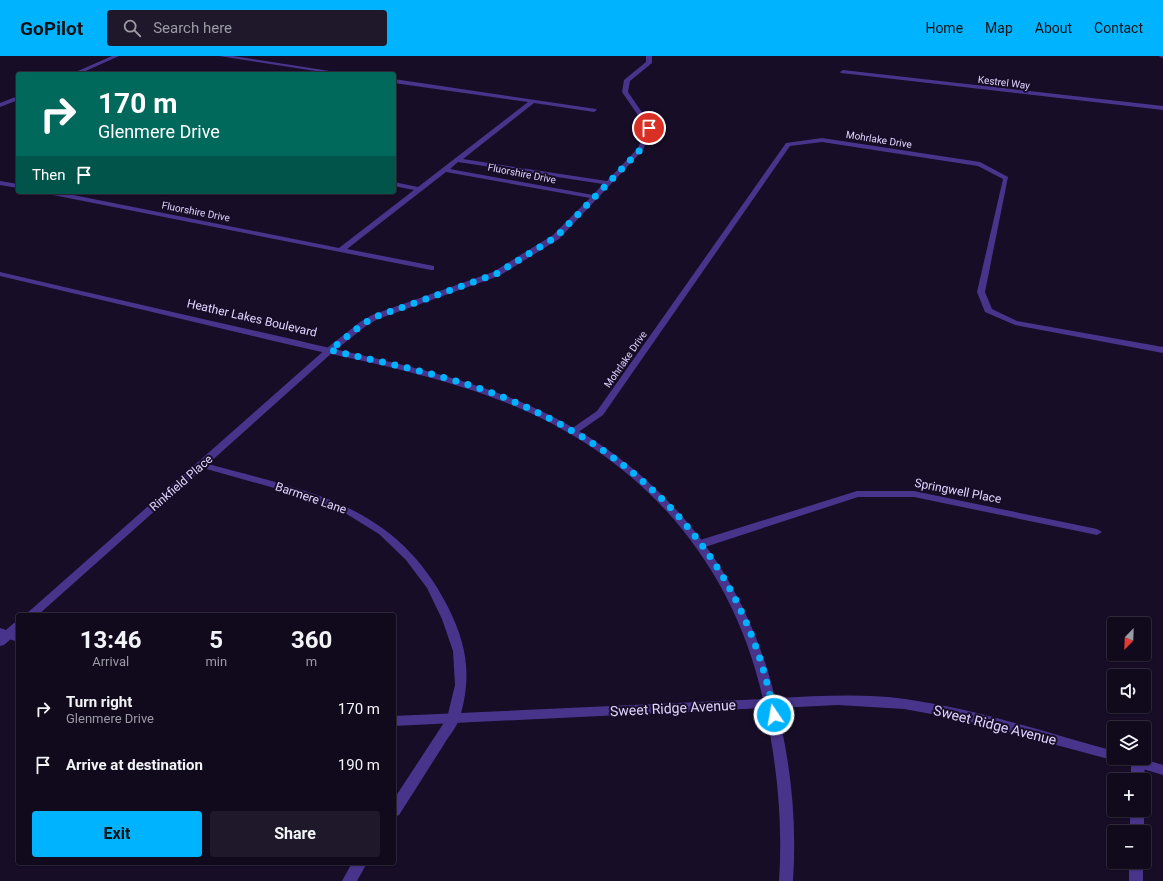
<!DOCTYPE html>
<html lang="en">
<head>
<meta charset="utf-8">
<style>
  :root { --surface:#110a1d; --page:#1e182a; --text:#f1f3f6; --muted:#9c9aa4; --line:#302b3b; --accent:#00b3fe }
  body { margin:0; font-family:Roboto,sans-serif; background:var(--page); color:var(--text); height:100vh; display:flex; flex-direction:column; font-size:15px; white-space:nowrap }
  * { box-sizing:border-box; margin:0 }
  p { font-size:13px; color:var(--muted) }
  .icon { flex:none; width:22px; height:22px; fill:none; stroke:currentColor; stroke-width:2; stroke-linecap:round; stroke-linejoin:round }
  .map { position:relative; flex:1; overflow:hidden }
  .sheet { position:absolute; left:16px; top:557px; width:380px; height:252px; display:flex; flex-direction:column; background:var(--surface); border-radius:4px; box-shadow:0 1px 3px #0004,0 0 0 1px var(--line) }
  .sheet>* { flex:none }
  .guide { position:absolute; left:16px; top:16px; width:380px; height:122px; border-radius:4px; box-shadow:0 1px 3px #0004,0 0 0 1px var(--line); background:#00695c; color:#fff; overflow:hidden }
  .needle { width:26px; rotate:203deg }
  .controls { position:absolute; left:1107px; top:561px; display:grid; gap:8px }
  .controls a { display:grid; place-items:center; width:44px; height:44px; border-radius:4px; background:var(--surface); box-shadow:0 1px 3px #0004,0 0 0 1px var(--line); font-size:20px }
  .pin { position:absolute; display:grid; place-items:center; width:34px; height:34px; color:#fff; margin:-17px; border:2px solid #fff; border-radius:50%; box-shadow:0 1px 4px #0007 }
  .me { position:absolute; width:44px; margin:-22px; rotate:348deg; stroke-linejoin:round; filter:drop-shadow(0 0 3px #0008) }
  .turn { display:flex; align-items:center; gap:14px; height:84px; padding:0 16px; font-size:18px }
  .turn .icon { width:52px; height:52px; stroke-width:2.5 }
  .turn b { display:block; font-size:28px; line-height:34px }
  .then { display:flex; align-items:center; height:38px; padding:0 16px; background:#0003; gap:8px; font-size:15px }
  .eta { display:flex; justify-content:space-evenly; align-items:center; height:68px; text-align:center }
  .eta b { font-size:24px; font-weight:700; line-height:28px }
  .action { display:flex; gap:8px; margin-top:auto; padding:8px 16px }
  .action a { flex:1; height:46px; border-radius:4px; background:var(--accent); color:#111; font-size:16px; font-weight:700; line-height:46px; text-align:center }
  .action a+a { background:var(--page); color:var(--text) }
  ul { padding:0; list-style:none }
  li { display:flex; align-items:center; gap:12px; height:56px; padding:0 16px }
  li div { flex:1 }
  li b { display:block; font-size:15px }
  li em { font-style:normal }
  header { display:flex; align-items:center; gap:24px; box-sizing:border-box; height:56px; padding:0 20px; background:var(--accent); color:#111 }
  header strong { font-size:19px }
  nav { display:flex; gap:22px; margin-inline-start:auto; font-size:14px }
  .search { width:280px; height:36px; background:var(--page); display:flex; align-items:center; gap:10px; box-sizing:border-box; padding:0 14px; border-radius:4px; color:var(--muted); font-size:15px }
  .map>svg:first-child { display:block }
  .lines { fill:none; stroke-linecap:round; stroke-linejoin:round }
  .minor { fill:#48348b; fill-rule:evenodd }
  .tertiary { fill:#48348b; fill-rule:evenodd }
  .route { stroke:#00b3fe; stroke-width:7; stroke-dasharray:0 12.6 }
  .labels { text-anchor:middle; stroke-width:4; stroke-linejoin:round; paint-order:stroke }
  .far-street-label { font-size:10px; fill:#e1d3ff; stroke:#170d27 }
  .street-label { font-size:12px; fill:#e1d3ff; stroke:#170d27 }
  .near-street-label { font-size:14px; fill:#e1d3ff; stroke:#170d27 }
</style>
</head>
<body>
<header>
<strong>GoPilot</strong>
<div class="search"><svg class="icon" aria-label="search" viewBox="0 0 24 24"><circle cx="10" cy="10" r="6"/><path d="M15 15l6 6"/></svg>Search here</div>
<nav><a>Home</a><a>Map</a><a>About</a><a>Contact</a></nav>
</header>
<div class="map">
<svg width="1163" height="825" viewBox="0 0 1163 825">
  <rect width="100%" height="100%" fill="#170d27"/>
  <g class="lines">
    <!-- minor -->
    <path class="minor" d="M112,0h7l-40,18h-8z
      M219,0h14l116,18h-14z
      M646,0h6v7l-22,18 -2,11 24,35 -9,23 -84,89 -60,37 -121,43 -12,7 -33,26 -125,112c102,28 187,39 240,143 19,38 24,69 12,110 -3,10 -12,20 -17,29 -15,23 -29,46 -44,69l-5,2v-18l53,-81 8,-33 -2,-34 -11,-32 -15,-31 -21,-28 -27,-26 -34,-21 -39,-16 -103,-29 -165,147h-13l302,-267 33,-26 12,-7 121,-43 60,-37 37,-37 -144,-26 -99,77 87,17v4h-3l-383,-76 -3,-2h13l281,56 75,-58 -20,-4v-4l24,5 110,-85 -134,-19v-4l202,30 1,1 -3,2 -60,-9 -71,56 144,22 31,-33 8,-21 -24,-35 2,-12 22,-18zM458,106l145,22 -10,11 -143,-26z
      M1159,0h4v2l-3,-1z
      M843,14l320,36v4l-322,-37 -1,-1z
      M18,40v4l-18,7v-4z
      M822,82l158,24 28,15 -23,115 7,17 25,12 146,26v6l-148,-28 -30,-13 -8,-20 26,-113 -25,-13 -156,-24 -32,4 -187,269 -26,18h-6l-2,-2 2,-2 26,-18 189,-268z
      M0,125l18,3v4l-18,-3z
      M857,435h57l183,38 5,3 -5,3 -183,-38h-56l-153,50 -4,1 -5,-4 1,-3z
      M18,566v11l-14,12 -4,1v-11l14,-12z
      M1139,702l4,1 2,4 -1,19v-2h-13v-17l2,-4z
      M1130,754h14v22h-14z
      M1129,806h14v19h-14z
      M352,807h15l-10,18h-15z"/>
    <!-- tertiary -->
    <path class="tertiary" d="M0,216c99,23 197,46 296,68 70,17 142,30 210,56 137,52 235,159 269,302 43,-2 87,-5 130,1 71,10 140,33 209,52v7h26l23,7v10l-47,-14 -157,-42 -55,-10 -66,-4 -61,3c14,57 20,114 16,173h-14c4,-58 -2,-116 -14,-173l-371,18v-10l369,-17c-32,-143 -128,-248 -264,-299 -67,-26 -138,-39 -208,-55 -97,-23 -194,-46 -291,-69z
      M0,572l18,6v8l-18,-6z"/>
  </g>
  <g class="lines">
    <!-- route -->
    <path class="route" d="M649,72l-8,21 -85,88 -60,37 -121,43 -12,7 -33,26c55,13 112,24 165,44 147,57 250,163 279,321"/>
  </g>
  <g class="labels">
    <!-- far-street labels -->
    <g class="far-street-label">
      <text transform="translate(1004 26) rotate(7)" y="4">Kestrel Way</text>
      <text transform="translate(879 83) rotate(9)" y="4">Mohrlake Drive</text>
      <text transform="translate(522 117) rotate(11)" y="4">Fluorshire Drive</text>
      <text transform="translate(196 155) rotate(11)" y="4">Fluorshire Drive</text>
      <text transform="translate(625 303) rotate(-55)" y="4">Mohrlake Drive</text>
    </g>
    <!-- street labels -->
    <g class="street-label">
      <text transform="translate(252 262) rotate(13)" y="4">Heather Lakes Boulevard</text>
      <text transform="translate(181 427) rotate(-41)" y="4">Rinkfield Place</text>
      <text transform="translate(958 435) rotate(11)" y="4">Springwell Place</text>
      <text transform="translate(311 442) rotate(19)" y="4">Barmere Lane</text>
    </g>
    <!-- near-street labels -->
    <g class="near-street-label">
      <text transform="translate(673 652) rotate(-3)" y="5">Sweet Ridge Avenue</text>
      <text transform="translate(995 669) rotate(14)" y="5">Sweet Ridge Avenue</text>
    </g>
  </g>
</svg>
<div class="controls">
<a><svg class="needle" viewBox="-14 -14 28 28"><path d="M0-13l5 13h-10z" fill="#e53935"/><path d="M0 13l5-13h-10z" fill="#9c9aa4"/></svg></a>
<a><svg class="icon" aria-label="sound" viewBox="0 0 24 24"><path d="M4 9h4l5-4v14l-5-4H4zM17 9q2 3 0 6"/></svg></a>
<a><svg class="icon" aria-label="layers" viewBox="0 0 24 24"><path d="M12 4l9 5-9 5-9-5zM3 14l9 5 9-5"/></svg></a>
<a>+</a>
<a>−</a>
</div>
<div class="pin" style="left:649px;top:72px;background:#d93025"><svg class="icon" aria-label="arrive" viewBox="0 0 24 24"><path d="M6 21V4h12l-3 4 3 4H6"/></svg></div>
<svg class="me" style="left:774px;top:659px" viewBox="-20 -20 40 40"><circle r="17" fill="#00b3fe" stroke="#fff" stroke-width="3"/><path d="M0-11L8 9 0 5-8 9z" fill="#fff"/></svg>
<div class="guide">
<div class="turn"><svg class="icon" aria-label="right" viewBox="0 0 24 24"><path d="M7 20v-9h11M14 6l5 5-5 5"/></svg><div><b>170 m</b>Glenmere Drive</div></div>
<div class="then">Then<svg class="icon" aria-label="arrive" viewBox="0 0 24 24"><path d="M6 21V4h12l-3 4 3 4H6"/></svg></div>
</div>
<section class="sheet">
<div class="eta">
<div><b>13:46</b><p>Arrival</p></div>
<div><b>5</b><p>min</p></div>
<div><b>360</b><p>m</p></div>
</div>
<ul>
<li><svg class="icon" aria-label="right" viewBox="0 0 24 24"><path d="M7 20v-9h11M14 6l5 5-5 5"/></svg><div><b>Turn right</b><p>Glenmere Drive</p></div><em>170 m</em></li>
<li><svg class="icon" aria-label="arrive" viewBox="0 0 24 24"><path d="M6 21V4h12l-3 4 3 4H6"/></svg><div><b>Arrive at destination</b></div><em>190 m</em></li>
</ul>
<div class="action"><a>Exit</a><a>Share</a></div>
</section>
</div>
</body>
</html>
